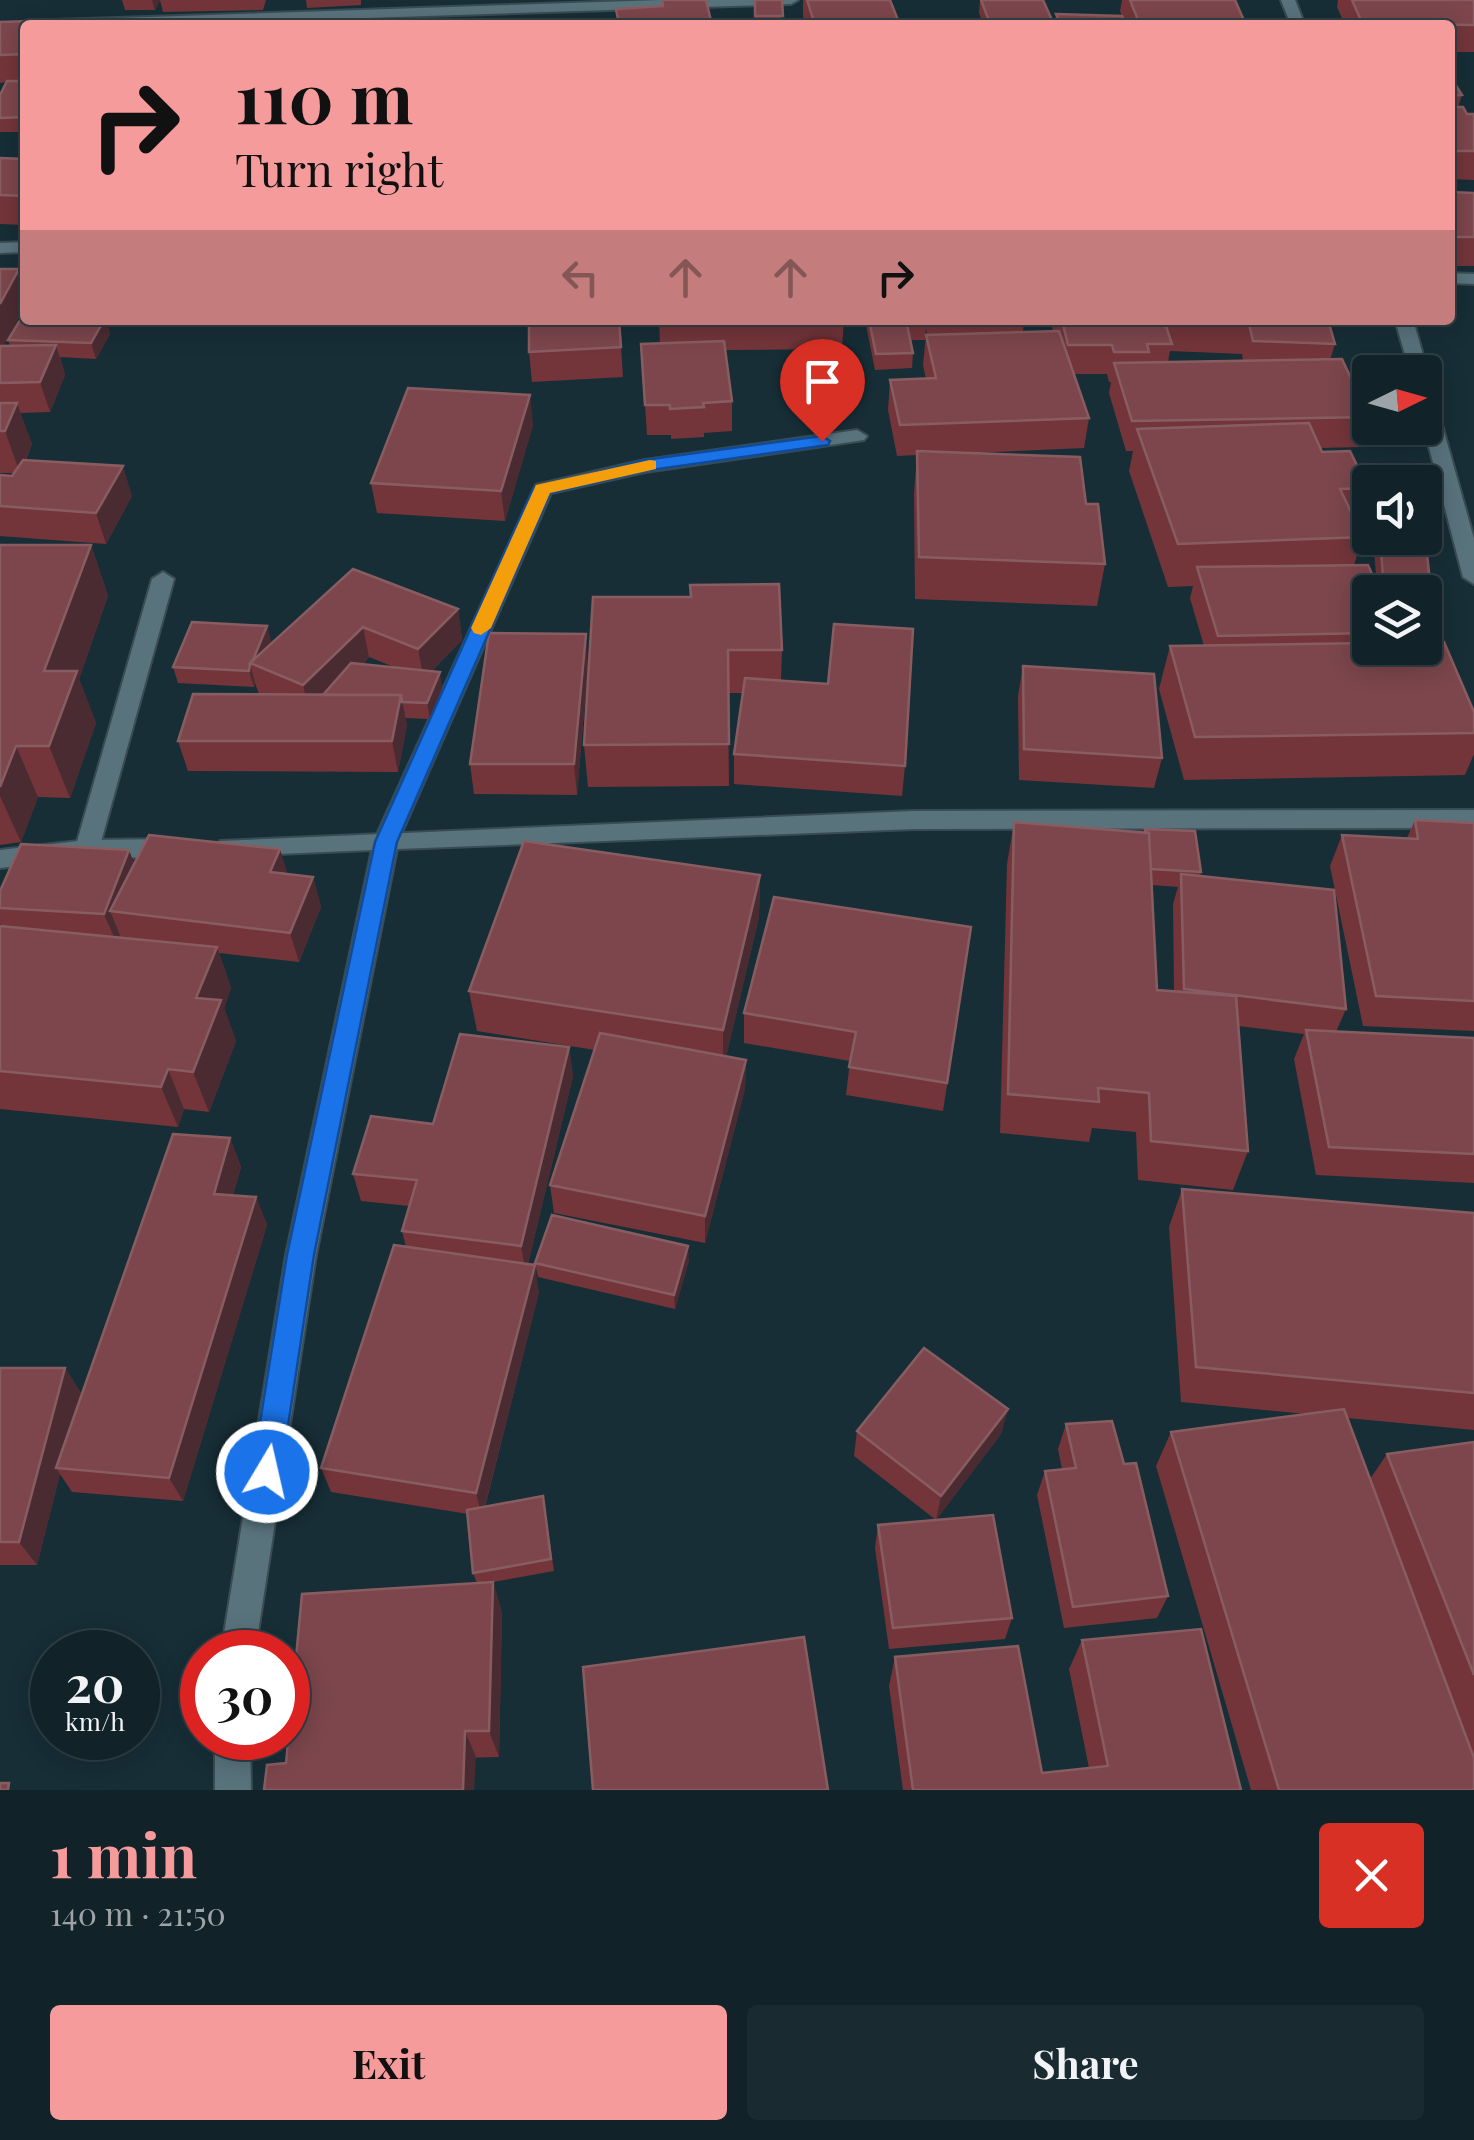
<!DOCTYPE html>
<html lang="en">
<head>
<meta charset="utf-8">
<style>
  :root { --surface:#112229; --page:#1a2a31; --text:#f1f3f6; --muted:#9ca4a8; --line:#303f46; --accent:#f59b9c }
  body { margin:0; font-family:"Playfair Display",serif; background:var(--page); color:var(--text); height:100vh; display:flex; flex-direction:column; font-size:38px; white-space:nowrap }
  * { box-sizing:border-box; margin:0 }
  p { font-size:32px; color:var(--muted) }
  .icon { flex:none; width:55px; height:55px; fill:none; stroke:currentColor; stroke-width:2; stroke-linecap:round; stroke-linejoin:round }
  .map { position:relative; height:1790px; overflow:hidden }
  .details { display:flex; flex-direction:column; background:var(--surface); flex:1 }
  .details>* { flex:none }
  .banner { position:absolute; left:20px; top:20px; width:1435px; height:305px; border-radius:10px; box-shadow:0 5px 25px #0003,0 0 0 2px var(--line); background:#f59b9c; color:#111; overflow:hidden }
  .needle { width:65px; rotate:85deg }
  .buttons { position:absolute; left:1352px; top:355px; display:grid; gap:20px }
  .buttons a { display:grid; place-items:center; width:90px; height:90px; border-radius:10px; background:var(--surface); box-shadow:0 5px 25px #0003,0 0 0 2px var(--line); font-size:50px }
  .speed { position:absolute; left:30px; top:1630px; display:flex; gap:20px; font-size:50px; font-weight:700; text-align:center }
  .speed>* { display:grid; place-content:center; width:130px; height:130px; border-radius:50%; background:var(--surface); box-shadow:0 5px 25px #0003,0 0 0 2px var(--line); line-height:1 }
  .speed small { font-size:25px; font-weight:400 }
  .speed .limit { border:15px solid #d22; background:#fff; color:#111 }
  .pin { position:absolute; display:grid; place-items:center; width:85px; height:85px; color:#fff; margin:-102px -42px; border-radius:50% 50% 50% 0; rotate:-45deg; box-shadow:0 0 10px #0007 }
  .pin .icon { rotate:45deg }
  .me { position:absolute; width:110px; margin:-55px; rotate:9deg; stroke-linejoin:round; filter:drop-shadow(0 0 8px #0008) }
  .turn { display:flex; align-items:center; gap:35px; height:210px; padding:0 50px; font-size:45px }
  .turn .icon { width:130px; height:130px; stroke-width:2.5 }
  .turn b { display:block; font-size:70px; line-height:85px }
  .lanes { display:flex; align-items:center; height:95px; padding:0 50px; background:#0003; justify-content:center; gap:50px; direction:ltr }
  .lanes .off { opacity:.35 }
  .round { display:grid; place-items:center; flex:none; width:105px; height:105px; border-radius:10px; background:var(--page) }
  .headline { display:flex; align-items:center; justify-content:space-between; height:170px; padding:0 50px }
  h1 { font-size:60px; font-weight:700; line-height:75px; color:var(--accent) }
  .button { display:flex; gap:20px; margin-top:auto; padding:20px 50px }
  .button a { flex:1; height:115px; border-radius:10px; background:var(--accent); color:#111; font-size:40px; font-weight:700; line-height:115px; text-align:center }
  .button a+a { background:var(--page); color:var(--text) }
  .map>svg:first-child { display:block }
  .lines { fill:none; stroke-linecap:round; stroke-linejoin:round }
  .service-casing { stroke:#394c53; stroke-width:4 }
  .minor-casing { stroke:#394c53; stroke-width:4 }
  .service { fill:#59737d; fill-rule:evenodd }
  .minor { fill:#59737d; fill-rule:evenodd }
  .wall { fill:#73353a; fill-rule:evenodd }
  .shaded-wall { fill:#4b2b32 }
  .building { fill:#7c464c; stroke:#885d62; stroke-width:2.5 }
  .route { fill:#1a73e8; stroke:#114b97; stroke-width:2.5 }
  .slow { fill:#f59e0b }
</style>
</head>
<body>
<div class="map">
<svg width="1474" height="1790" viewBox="0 0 1474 1790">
  <rect width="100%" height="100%" fill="#172e37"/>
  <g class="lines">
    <!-- service casing -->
    <g class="service-casing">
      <path id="service" d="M857,430l10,6 -3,4 -219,32 -94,21 -153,348 -12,9 -9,-3 -3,-6 162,-356 109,-25z
        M163,572l11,7 -75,270 -12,9 -12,-9 77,-270z"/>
    </g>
    <!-- minor casing -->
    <g class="minor-casing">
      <path id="minor" d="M662,0h136l-7,4 -635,21h-131v4l-7,-4 7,-4z
        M1281,0h14l10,25h-14z
        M25,242v10l-25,1v-10z
        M1450,273l24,1v10l-24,-1z
        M1395,320h18l15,52 -2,4 -1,-4h-15z
        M1425,390l9,6 40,143v45l-11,-7 -39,-149z
        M1474,810v18l-560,1 -517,20 -81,406 -61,397h-34l65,-397 86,-405 -143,6 -12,-9 3,-6 694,-30z
        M174,839l12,9 -12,9 -87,1 -87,10v-18l87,-10z
        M215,1738h35l1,52h-36z"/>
    </g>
    <!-- service -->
    <use href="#service" class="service"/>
    <!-- minor -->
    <use href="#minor" class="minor"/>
  </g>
  <!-- wall -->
  <path class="wall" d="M122,0h38l-5,10h-30z
    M160,0h106l-3,10 -100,2z
    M306,0h55v5l-54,3z
    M755,0h27v25h-27z
    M803,0h87l10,25h-95l-2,-8z
    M980,0l72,20v5h-125v-2l55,-2 -3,-8z
    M1122,0h113l11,25h-191l1,-11 66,3 -2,-6z
    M1338,0h136v52h-24v-27h-105l-8,-18z
    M0,22l25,3v107h-25v-37l6,-13 -6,1z
    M1450,76l12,19 -4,12 9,7h7v66l-24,-1z
    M0,158l25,1v66l-25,-1z
    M1450,192l24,1v73h-24z
    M0,269l4,77h6l-2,-6 17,-20h81l4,14 -14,25 -36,-2 5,18 -15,37 -30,1 12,31 -6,16 106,36 -26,48 -106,-8v-61l12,1 2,-3h-14z
    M659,320h185l-2,29 -117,1 7,51v30l-28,2v4l-33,2v-4h-24l-6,-91h19z
    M865,320h159l-1,12 30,-1 -2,-11h277l7,24 -5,16 39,57 -10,30 -38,1 1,4 46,36 -11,35 6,14 -9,28 23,22 -4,-49h52l5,43 -5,14v-3h-55v56l104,64v42l-9,21 -281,5 -25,-91 11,-43h34l-14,-48 3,-12 -25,1 -39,-116 4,-20h-7l-17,-58 2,-11h-2l-2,-8h-33l15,44 -5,30 -114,5 116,51 19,60 -8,42 -182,-7 -1,-106 3,-38 -20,1 -9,-46 2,-30 36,-1 -3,-14 3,-30h1l-1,-7 -1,12h-14l2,13 -1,15 -37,2zM1170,351l72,3 1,7 -75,1z
    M621,347l2,30 -91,5 -3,-30z
    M533,425l-28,96 -128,-8 -6,-30z
    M0,545h91l17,51 -29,83 17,44 -26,75 -32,-1 -17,45 -21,3z
    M593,597l189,53 -1,30 124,86 -3,30 -168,-12v-30l9,-61h-15l1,93 -141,1 -4,-42z
    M458,609l4,31 -30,31 10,17 -12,31 -25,-1 2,7 -9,47 -210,-1 -10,-30 81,-47 -4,-11 -1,4 -76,-4 -5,-16 94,-41 4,16 -2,4zM369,657l25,10 -31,-3z
    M588,664l-11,131 -103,-1 -4,-30z
    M1023,666l139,92 -8,30 -135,-8 -1,-84z
    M1415,820l59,3v208l-111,-5 -33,-160 12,-31 65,3z
    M1014,822l130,10 1,-3 56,43 -1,4 146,133 -10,23 138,6v145l-158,-8 -22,-116 10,-25 -66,-8 10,125 -15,39 -95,-10 -2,-48 -44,-4 -3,14 -89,-9 7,-269zM1152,885l26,2 -5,17 1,87 -17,-1z
    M134,863l179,14 8,30 -22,55 -80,-9 12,35 -7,20 12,33 -27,71 -25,-3 -6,18 -178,-18v-183l2,1 -2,-4v-32z
    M760,875l-1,42 -33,140 20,3 -1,29 -40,154 -151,-30 -4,-28 45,-135 -118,-19 -8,-40z
    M971,927l-28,184 -97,-16 4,-34 -106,-18v-30z
    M569,1047l4,29 -45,188 11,28 -54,215 58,-11 11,75 -67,12 6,-1 9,31 -3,144 -213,6 191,-180 -4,-10 -5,-59 -137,-22 -10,-24 85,-221 -4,-16 7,-25 -48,-5 -8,-27 80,-50z
    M230,1138l11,29 -8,28 23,2 11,28 -84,276 -111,-9 -12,-18 -23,91h-37v-197h65l16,25 -3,12z
    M1182,1189l292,24v217l-127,-12 23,61 17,-25 87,-12v348h-223l-95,-324 15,-34 135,-18 -125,-12 -12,-175z
    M689,1260l-14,49 -137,-32 -3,-14z
    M1008,1409l-7,25 -65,86 -82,-64 3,-25z
    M1066,1424l58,40 44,132 -11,22 -93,10 -27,-133 8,-24 17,-2 -4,-20z
    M878,1525l134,93 -7,21 -116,10 -14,-101z
    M1082,1640l159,150h-338l-14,-104 6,-29 147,116 47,-5 -20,-99z"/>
  <!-- shaded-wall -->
  <path class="shaded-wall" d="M152,0h8l-5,10z
    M19,269l6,17v20l-25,47v-49z
    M104,320h2l4,14 -14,25 -5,-16z
    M56,345l9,30 -15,37 -10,-30z
    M530,395l3,30 -28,96 -4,-30z
    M17,403l15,41 -12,29 -15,-42z
    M123,466l9,30 -26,48 -10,-31z
    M91,545l17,51 -29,83 17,44 -26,75 -21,-52 -5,-75z
    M458,609l4,31 -38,39 -6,-30z
    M267,626l4,16 -10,26 -9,-4z
    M363,627l6,30 -59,58 -7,-30z
    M586,634l2,30 -11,131 -3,-31z
    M251,667l4,16 -1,4 -5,-16z
    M440,672l2,16 -12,31 -3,-16z
    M401,695l6,30 -9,47 -6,-31z
    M16,746l22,51 -17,45 -21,-46v-9z
    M280,849l9,30 -19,-7z
    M129,850l12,30 -31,31 10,24 -3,9 -13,-30z
    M760,875l-1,42 -36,154v-41z
    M313,877l8,30 -22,55 -9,-29z
    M217,947l14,41 -7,20 12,33 -27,71 -16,-40 3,-74z
    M569,1047l4,29 -47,197 -5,-27z
    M746,1060l-1,29 -40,154v-27z
    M168,1069l16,40 -6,18 -17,-40z
    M230,1138l11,29 -16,54 -11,-27z
    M256,1197l11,28 -84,276 -14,-23z
    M688,1246l1,14 -14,49 -1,-14z
    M535,1265l4,27 -57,225 -6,-24z
    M65,1368l16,25 -19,75h-6l4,6 -23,91 -18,-23z
    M1008,1409l-7,25 -65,86 5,-24z
    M493,1582l9,31 -3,144 -10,-26z
    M465,1731l11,26 -2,33h-11z"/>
  <!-- building -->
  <path class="building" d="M662,0h44l6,25h-93l-3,-16 47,-3z
    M755,0h27l1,16h-28z
    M807,0h83l10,25h-85z
    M981,0h62l9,20 -63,1z
    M1130,0h105l11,25h-71h3l-2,-5h-38z
    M1352,0h122v25l-112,-2z
    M1056,14l66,2 4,9h-65z
    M60,20l-2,5h-33v29l-25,1v-33z
    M992,21l1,4h-65l-1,-2z
    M1450,76l12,19 -12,1z
    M7,81h18v36l-25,1v-23z
    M1450,107h13l4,7h7v37h-24z
    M0,158l25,1v37l-25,-1z
    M1450,192l24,1v44h-24z
    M0,269h19l-19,35z
    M23,315h2v5h79l-13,23 -83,-3z
    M529,320h90l2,27 -92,5z
    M659,320h95l-95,1z
    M869,320h56l1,4 -19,1 6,28 -37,1z
    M1062,320h102l8,24h-25l2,8h-35l-2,-7h-44z
    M1169,320h159l7,24 -82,-3 -4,-17z
    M1059,331l30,87 -189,7 -10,-45 46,-2 -10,-43z
    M724,341l8,60 -29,2 1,4 -34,2v-4h-25l-4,-61z
    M56,345l-16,37 -40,1v-37z
    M1342,359l27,58 -237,4 -18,-58z
    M408,388l122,7 -29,96 -130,-8z
    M0,403h17l-12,28h-5z
    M1309,423l13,29 28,-1 18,37 -28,1 23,48 -185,7 -41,-115z
    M917,451l163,6 6,47h12l7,60 -186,-7z
    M23,460l100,6 -27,47 -96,-7v-31l12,1z
    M1425,536l5,45 -47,-5 -3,-38z
    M0,545h91l-47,126h33l-28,75h-33l-16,41z
    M1368,565l12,27h-10v41l-152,3 -21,-69z
    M353,569l105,40 -40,40 -55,-22 -60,58 -53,-22z
    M779,584l3,66h-54l1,94 -145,1 9,-148h98l-1,-12z
    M192,622l75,4 -14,34 -3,3 -1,8 -76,-4z
    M834,624l79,5 -8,137 -171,-12 11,-76 83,6z
    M489,633l97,1 -12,130h-104z
    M1444,642l30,70v21l-279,4 -25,-91 200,-3v5h55v-5z
    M351,663l89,9 -13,31 -25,-1 -1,-7h-78z
    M1023,666l131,8 8,84 -138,-9z
    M193,694l208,1 -9,46h-214z
    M1415,820l59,3v178l-98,-5 -34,-161 76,4z
    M1014,822l135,11 8,157 79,6 12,155 -97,-10 -2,-48 -51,-5 1,14 -91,-8z
    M1145,829l50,2 6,41 -50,-3 -2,-36 -3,-1z
    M149,835l131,14 -10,23 43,5 -23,56 -180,-22z
    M524,841l236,34 -37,155 -254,-39z
    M21,844l108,6 -25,64 -104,-6v-17z
    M1181,874l153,16 12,119 -162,-20z
    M774,897l197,30 -24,156 -98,-16 7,-35 -112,-19z
    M0,926l217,21 -21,51 25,2 -28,72 -25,-3 -7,18 -161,-16z
    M1306,1030l168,8v116l-145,-7z
    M600,1033l146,27 -41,156 -155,-31z
    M460,1034l109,13 -48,199 -119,-15 15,-51 -64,-6 18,-58 62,8z
    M173,1134l57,4 -16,56 42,3 -87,281 -113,-10z
    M1182,1189l292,24v180l-278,-26z
    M552,1215l136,31 -14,49 -139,-32z
    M394,1245l141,20 -59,228 -155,-25z
    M924,1348l84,61 -67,87 -84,-65z
    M0,1368h65l-46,174h-19z
    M1344,1409l130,349v32h-195l-108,-358z
    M1112,1421l12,43 12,-1 32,133 -95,11 -28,-136 31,-3 -10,-44z
    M1474,1442v233l-87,-221z
    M543,1496l8,63 -78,14 -6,-63z
    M993,1515l19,103 -119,10 -15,-103z
    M493,1582l-4,149h-24l-2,59h-199l3,-25 19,-2 16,-169z
    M1201,1629l40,161h-328l-18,-133 123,-11 24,127 66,-7 -26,-126z
    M804,1637l24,153h-235l-10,-123z
    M0,1783h9l-1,7h-8z"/>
  <!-- route -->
  <path class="route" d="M822,436l8,5 -2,4 -184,26 -94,22 -153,349 -83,413 -33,217 -4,10 -10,4 -11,-4 -4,-10 35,-217 88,-413 158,-353 111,-29z"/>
  <!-- slow -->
  <path class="slow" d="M650,460l6,1v8l-106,24 -59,135 -10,7 -7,-2 -3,-5 65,-143z"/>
</svg>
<div class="buttons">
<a><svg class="needle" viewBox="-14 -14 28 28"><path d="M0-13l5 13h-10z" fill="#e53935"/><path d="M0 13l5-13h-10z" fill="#9ca4a8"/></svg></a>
<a><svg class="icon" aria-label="sound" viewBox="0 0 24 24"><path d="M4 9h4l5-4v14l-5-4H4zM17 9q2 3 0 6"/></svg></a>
<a><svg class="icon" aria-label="layers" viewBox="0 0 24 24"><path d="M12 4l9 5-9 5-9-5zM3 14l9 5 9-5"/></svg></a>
</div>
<div class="speed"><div>20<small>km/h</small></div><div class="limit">30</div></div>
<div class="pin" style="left:822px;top:441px;background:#d93025"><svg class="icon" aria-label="arrive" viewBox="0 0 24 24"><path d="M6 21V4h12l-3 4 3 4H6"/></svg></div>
<svg class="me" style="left:267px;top:1472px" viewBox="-20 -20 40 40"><circle r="17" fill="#1a73e8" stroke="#fff" stroke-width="3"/><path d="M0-11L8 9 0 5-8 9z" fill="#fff"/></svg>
<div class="banner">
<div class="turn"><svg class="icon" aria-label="right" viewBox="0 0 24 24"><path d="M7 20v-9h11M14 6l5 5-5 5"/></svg><div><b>110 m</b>Turn right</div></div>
<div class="lanes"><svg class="icon off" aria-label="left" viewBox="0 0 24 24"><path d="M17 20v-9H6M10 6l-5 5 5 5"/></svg><svg class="icon off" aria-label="ahead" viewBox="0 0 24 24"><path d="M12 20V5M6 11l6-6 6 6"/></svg><svg class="icon off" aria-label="ahead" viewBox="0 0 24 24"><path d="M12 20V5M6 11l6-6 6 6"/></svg><svg class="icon" aria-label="right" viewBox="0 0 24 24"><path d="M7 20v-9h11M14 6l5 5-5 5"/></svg></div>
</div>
</div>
<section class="details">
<div class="headline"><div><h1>1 min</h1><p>140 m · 21:50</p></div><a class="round" style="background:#d93025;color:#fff"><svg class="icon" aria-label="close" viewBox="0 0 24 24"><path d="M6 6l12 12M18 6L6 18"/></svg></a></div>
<div class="button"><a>Exit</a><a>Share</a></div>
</section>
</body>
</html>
